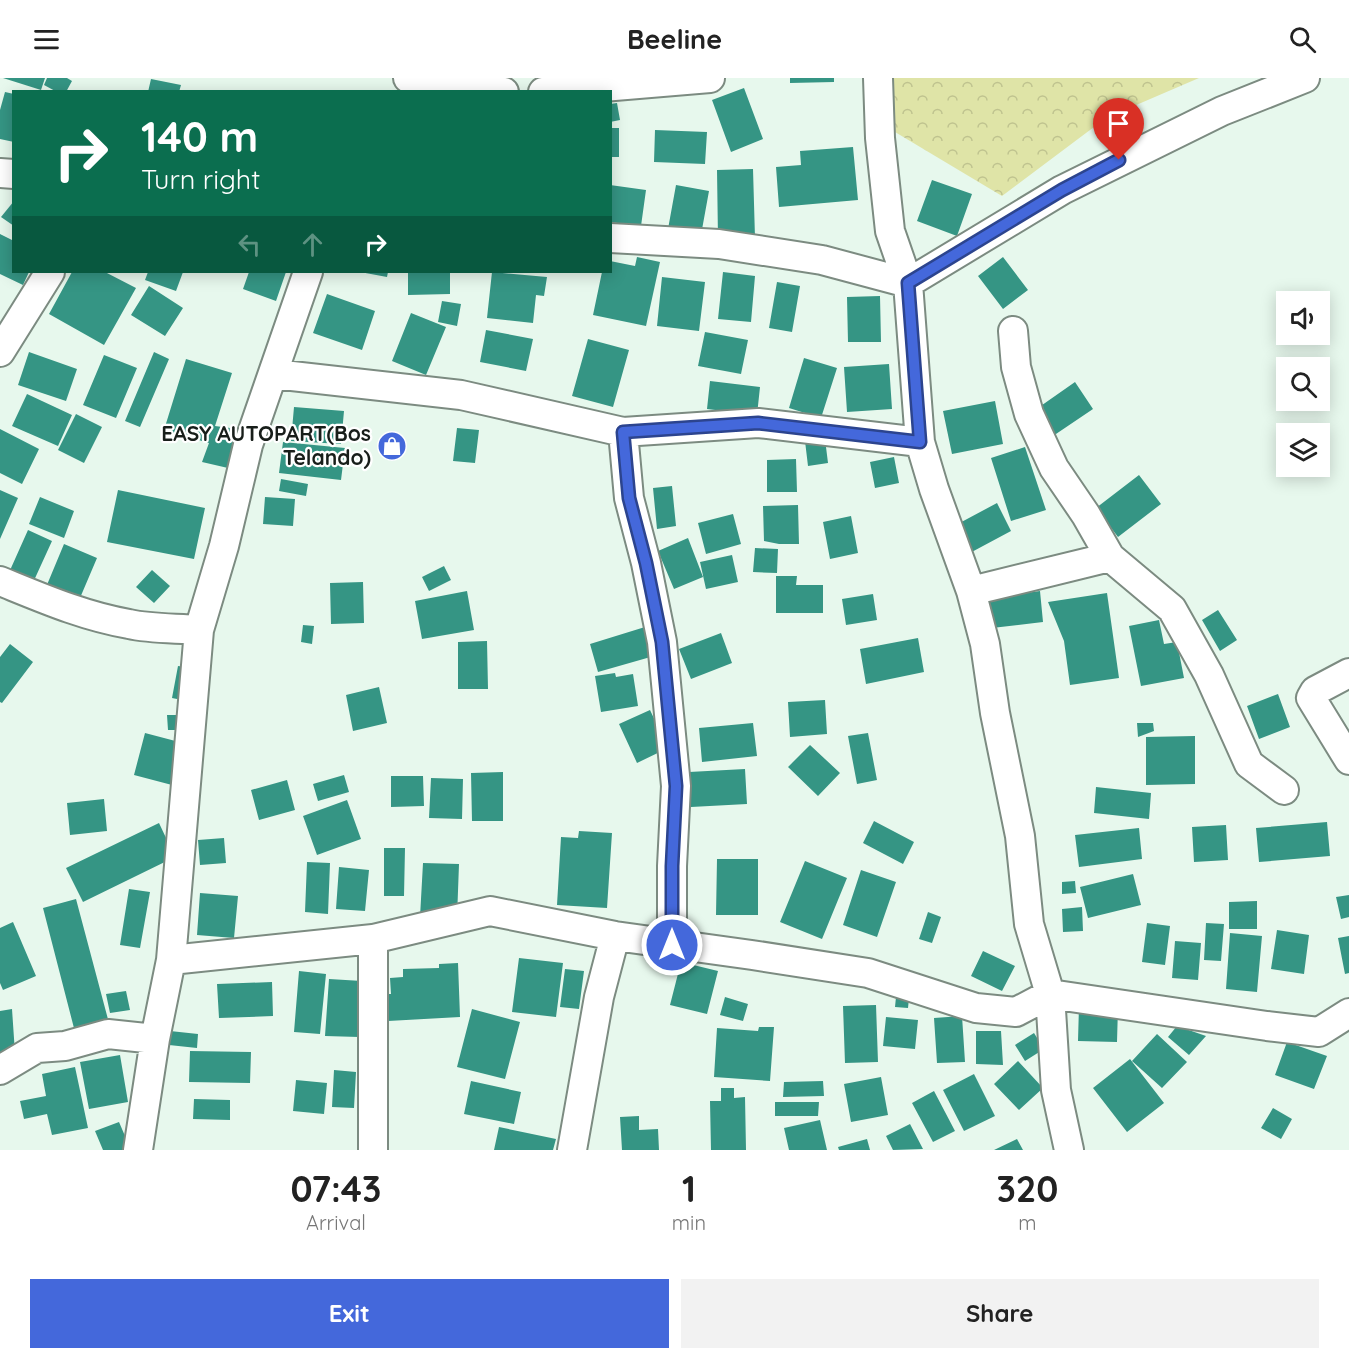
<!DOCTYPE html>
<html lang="en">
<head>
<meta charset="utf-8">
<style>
  :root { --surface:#fff; --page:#f2f2f2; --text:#222; --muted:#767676; --accent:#4468db }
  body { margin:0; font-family:Quicksand,sans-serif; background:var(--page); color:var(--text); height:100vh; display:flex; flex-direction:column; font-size:22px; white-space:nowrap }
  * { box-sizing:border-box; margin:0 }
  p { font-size:20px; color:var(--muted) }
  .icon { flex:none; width:33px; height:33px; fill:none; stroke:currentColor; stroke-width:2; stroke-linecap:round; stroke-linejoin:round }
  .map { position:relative; height:1072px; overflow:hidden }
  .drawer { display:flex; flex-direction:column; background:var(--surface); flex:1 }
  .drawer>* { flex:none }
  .guide { position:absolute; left:12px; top:12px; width:600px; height:183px; border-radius:0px; box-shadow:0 3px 15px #0003; background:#0b6e4f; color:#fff; overflow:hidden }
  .controls { position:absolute; left:1276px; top:213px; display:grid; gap:12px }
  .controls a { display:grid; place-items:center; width:54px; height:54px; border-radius:0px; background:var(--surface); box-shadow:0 3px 15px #0003; font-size:30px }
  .pin { position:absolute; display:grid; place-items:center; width:51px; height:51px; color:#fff; margin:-62px -26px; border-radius:50% 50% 50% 0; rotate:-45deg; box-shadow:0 0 6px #0007 }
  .pin .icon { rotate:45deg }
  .me { position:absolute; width:66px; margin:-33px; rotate:0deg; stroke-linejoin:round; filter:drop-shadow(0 0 4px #0008) }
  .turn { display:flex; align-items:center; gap:21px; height:126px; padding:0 30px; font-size:27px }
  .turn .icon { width:78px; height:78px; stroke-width:2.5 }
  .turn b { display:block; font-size:42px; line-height:51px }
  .lanes { display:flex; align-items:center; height:57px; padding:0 30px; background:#0003; justify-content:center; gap:30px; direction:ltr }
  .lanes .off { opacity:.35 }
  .eta { display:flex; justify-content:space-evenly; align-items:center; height:102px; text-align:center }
  .eta b { font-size:36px; font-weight:700; line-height:42px }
  .button { display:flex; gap:12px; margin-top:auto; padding:12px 30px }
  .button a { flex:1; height:69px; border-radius:0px; background:var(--accent); color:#fff; font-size:24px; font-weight:700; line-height:69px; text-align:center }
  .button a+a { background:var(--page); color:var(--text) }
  header { display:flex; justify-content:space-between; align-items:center; height:78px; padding:0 30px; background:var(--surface); font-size:27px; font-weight:700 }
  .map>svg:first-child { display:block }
  .forest { fill:url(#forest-crowns) }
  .building { fill:#359584 }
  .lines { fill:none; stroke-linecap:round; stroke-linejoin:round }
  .minor-casing { stroke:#7c8b81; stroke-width:32 }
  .minor { stroke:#fff; stroke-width:28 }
  .route-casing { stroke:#2c448e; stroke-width:15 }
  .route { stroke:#4468db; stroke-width:10 }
  .labels { text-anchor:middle; stroke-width:4.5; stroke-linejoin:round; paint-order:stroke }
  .poi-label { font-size:21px; font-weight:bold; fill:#181e1a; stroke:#fff; text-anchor:end }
</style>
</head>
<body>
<header><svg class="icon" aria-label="menu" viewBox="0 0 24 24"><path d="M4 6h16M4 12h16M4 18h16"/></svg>Beeline<svg class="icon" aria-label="search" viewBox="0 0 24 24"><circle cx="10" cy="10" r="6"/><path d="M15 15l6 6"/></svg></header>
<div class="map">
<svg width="1349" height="1072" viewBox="0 0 1349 1072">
  <defs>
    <pattern id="forest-crowns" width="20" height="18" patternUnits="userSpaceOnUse" patternTransform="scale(1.5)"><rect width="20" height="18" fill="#dfe4a7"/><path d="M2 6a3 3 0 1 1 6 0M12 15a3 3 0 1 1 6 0" fill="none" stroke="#bfc38f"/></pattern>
  </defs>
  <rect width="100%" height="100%" fill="#e7f8ed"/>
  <!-- forest -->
  <path class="forest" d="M887,0h312l-93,40 -104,78 -107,-64z"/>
  <!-- building -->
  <path class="building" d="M3,0h42l-4,12z
    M47,0h20l5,3 -6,11h-9l-13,-7z
    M790,0h44v4l-44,1z
    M151,1l30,6 -2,7h-31z
    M744,10l19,51 -32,13 -19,-52z
    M5,14l9,2v48l-14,-3v-29z
    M617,25l3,17 -10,2v-18z
    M610,50h9v29h-9z
    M655,52l52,2 -2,32 -51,-2z
    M853,69l5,53 -79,7 -3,-40 25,-2 -1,-14z
    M753,91l2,69 -37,1 -1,-69z
    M932,102l40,14 -15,42 -40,-15z
    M610,107l36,5 -5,36 -31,-4z
    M676,107l33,6 -8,44 -33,-6z
    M14,123v25l-13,-9z
    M0,156l14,7v31h15l-6,13 -23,-11z
    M637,179l23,5 -14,64 -53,-11 9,-43h8v-11l25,5z
    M1003,179l25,33 -25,19 -25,-33z
    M72,194h33l31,16 -32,57 -55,-31z
    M148,194h35l-7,19 -31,-11z
    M249,194h37l-10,29 -33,-12z
    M360,194h28l-1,5z
    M408,194h42v22l-42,1z
    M492,194l55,5 -3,19 -8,-1 -3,28 -46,-5z
    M723,194l32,4 -4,46 -33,-3z
    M662,199l43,5 -6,49 -42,-5z
    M777,204l23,4 -8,46 -23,-4z
    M149,208l34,22 -18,28 -34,-21z
    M327,216l48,17 -13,39 -49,-17z
    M880,218l1,46h-33l-1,-45z
    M442,223l19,3 -4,22 -19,-4z
    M411,235l35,14 -20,48 -34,-14z
    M486,252l47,9 -7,32 -46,-9z
    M705,254l43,8 -7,34 -43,-8z
    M588,261l41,11 -16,57 -41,-11z
    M29,274l48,17 -11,32 -48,-16z
    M154,274l15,7 -29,68 -15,-6z
    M104,277l33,13 -21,50 -33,-13z
    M804,280l33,10 -16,50 -32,-10z
    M186,281l46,14 -17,53 23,3 -10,39 -26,-6 7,-19 -45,-13z
    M889,286l3,45 -45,3 -3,-45z
    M710,303l50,6 -3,28 -50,-6z
    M1075,304l18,27 -40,27 -18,-26z
    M27,316l45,21 -14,31 -46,-20z
    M995,323l8,43 -51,10 -9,-43z
    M294,329l50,4 -3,33 -50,-3z
    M76,336l26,13 -18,36 -26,-13z
    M457,350l22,2 -4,33 -22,-2z
    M0,351l39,20 -17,35 -22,-11z
    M825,361l3,24 -20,3 -3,-25z
    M283,364l62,6 -4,32 -62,-7z
    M1025,369l21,63 -35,11 -20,-63z
    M894,379l5,26 -24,5 -5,-26z
    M796,381l1,33h-30v-32z
    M1139,397l22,29 -43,33 -22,-29z
    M281,401l27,5 -2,12 -27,-5z
    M672,408l4,40 -19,3 -4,-41z
    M0,412l18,8 -18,41z
    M118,412l87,18 -11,51 -87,-17z
    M40,419l34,14 -10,27 -35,-14z
    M265,419l30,2 -2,27 -30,-2z
    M997,425l14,28 -43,23 -14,-28z
    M798,427l1,39h-20l-15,-3 -1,-35z
    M733,436l8,30 -35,10 -8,-31z
    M851,438l7,37 -28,6 -7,-37z
    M28,452l24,11 -21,46 -24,-10z
    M688,460l15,39 -29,12 -16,-38z
    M64,466l33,14 -20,47 -33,-13z
    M755,470l23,1 -1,24 -24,-1z
    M732,477l6,27 -32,7 -6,-27z
    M444,488l7,14 -22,11 -7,-14z
    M152,492l18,16 -16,17 -18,-16z
    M776,498h21l-1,9h27v28h-47z
    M363,504l1,41 -33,1 -1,-41z
    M467,513l7,39 -52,9 -7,-38z
    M1040,513l3,31 -51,6 -4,-30z
    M1107,515l12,85 -49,7 -6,-44 -16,-39z
    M873,516l4,26 -31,5 -4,-26z
    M1218,532l19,30 -17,11 -18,-31z
    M1159,542l5,24 13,-2 7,36 -43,8 -12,-60z
    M303,547l11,1 -2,18 -11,-2z
    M645,549l9,29 -56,16 -8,-28z
    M721,555l11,30 -41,16 -12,-30z
    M918,560l6,34 -58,12 -6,-35z
    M487,563l1,48h-30v-47z
    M10,566l23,18 -31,41 -2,-1v-45z
    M178,588l14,2 -5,33 -15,-3z
    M615,595l1,4 17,-3 5,32 -37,6 -6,-36z
    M379,609l8,36 -34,8 -7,-36z
    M1278,616l12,33 -31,12 -12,-33z
    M825,622l2,34 -37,3 -2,-35z
    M650,632l18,38 -31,15 -18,-39z
    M167,637h19v15h-18z
    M753,645l4,33 -55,6 -3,-34z
    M1137,645h16l1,8 -16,6z
    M145,655l38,10 -11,42 -38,-10z
    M868,655l9,47 -20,4 -9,-48z
    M1195,658v48l-49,1v-48z
    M810,667l30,28 -22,23 -30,-29z
    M745,691l2,35 -56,3 -2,-35z
    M503,694v49h-31l-1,-48z
    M344,697l5,17 -31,9 -5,-17z
    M391,698h32l1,30 -33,1z
    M431,700l32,1 -1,40 -33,-1z
    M287,702l8,30 -36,10 -8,-30z
    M1096,709l55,6 -2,26 -55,-6z
    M104,721l3,32 -37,4 -3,-32z
    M347,722l14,39 -44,16 -14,-39z
    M874,743l40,21 -11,22 -40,-21z
    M1327,744l3,34 -71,6 -3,-34z
    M159,745l16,34 -92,45 -17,-34z
    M1226,747l2,35 -34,2 -2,-35z
    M1139,750l3,31 -63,8 -4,-32z
    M579,753l33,2 -5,75 -50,-3 4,-68 17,1z
    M224,760l2,25 -26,2 -2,-25z
    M384,770h21l-1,48h-20z
    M717,781h41v56h-42z
    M805,783l42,17 -25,61 -42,-17z
    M307,784l23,1 -2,51 -23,-2z
    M423,785l36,1 -2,54 -37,-1z
    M339,789l30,3 -4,41 -29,-2z
    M861,792l35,12 -19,55 -34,-12z
    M1133,796l8,31 -53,13 -8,-31z
    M1075,803l1,12 -14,1v-12z
    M129,811l21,3 -10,56 -20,-3z
    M200,815l38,3 -4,42 -37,-3z
    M1349,817v22l-8,2 -5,-22z
    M76,821l33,124 -34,9 -32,-124z
    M1257,823v28h-28v-27z
    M1082,829l1,24 -20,1 -1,-23z
    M928,834l13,5 -9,26 -13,-4z
    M13,844l23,54 -33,14 -3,-7v-55z
    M1147,845l23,3 -5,39 -23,-3z
    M1206,845l18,1 -3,37 -17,-1z
    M1277,852l32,5 -5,39 -33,-5z
    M1230,855l32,3 -5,56 -31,-3z
    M1349,858v37l-4,1 -7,-36z
    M1175,863l26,2 -3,37 -26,-2z
    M983,873l32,15 -13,25 -31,-15z
    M519,880l44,5 -7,54 -44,-5z
    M681,884l37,9 -11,43 -37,-9z
    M458,885l2,54 -72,4 -1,-27h4l-1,-16 13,-1v-8l36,-1v-4z
    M565,891l19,2 -5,38 -19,-2z
    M299,893l27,3 -6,60 -26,-2z
    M329,901l33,2 -3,56 -34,-1z
    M272,904l1,34 -54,2 -2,-34z
    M897,909l13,2 -2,19 -13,-1z
    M126,913l4,19 -20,3 -4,-19z
    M725,919l23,7 -5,17 -23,-6z
    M876,927l2,57 -33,1 -2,-57z
    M1079,928l39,1 -1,35 -39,-1z
    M12,931l3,44 -15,2v-44z
    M472,931l48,13 -15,57 -48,-12z
    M962,938l3,46 -28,1 -3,-45z
    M886,939l32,3 -3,29 -32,-3z
    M1177,948l29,10 -17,19 -21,-18z
    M759,949h15l-4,54 -56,-4 3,-49 41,3z
    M170,953l28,3 -1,14 -28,-3z
    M976,953h25l2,34 -27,-1z
    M1034,955l10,16 -19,12 -10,-16z
    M1157,956l30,28 -25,26 -30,-27z
    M1287,964l40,14 -13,33 -39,-14z
    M190,973l61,1 -1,31 -61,-1z
    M120,977l8,47 -39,7 -9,-47z
    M1130,981l34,44 -37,29 -34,-44z
    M1018,983l25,27 -24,22 -25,-26z
    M75,989l13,61 -36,7 -5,-21 -23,5 -4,-18 26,-5 -4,-22z
    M334,992l22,2 -2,36 -22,-1z
    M974,996l21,42 -31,15 -21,-41z
    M881,999l7,38 -37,7 -7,-38z
    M296,1002l31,3 -3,31 -31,-3z
    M471,1003l50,11 -7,32 -50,-10z
    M823,1003l1,15 -41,1 1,-15z
    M721,1010h13v10l11,-1 1,53h-35l-1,-49h11z
    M934,1013l21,40 -22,11 -21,-39z
    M194,1021l36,1v20l-37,-1z
    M775,1024h44l-1,14h-43z
    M1273,1030l19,11 -11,20 -20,-11z
    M639,1038v14l19,-1 1,21h-37l-2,-33z
    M820,1042l7,30h-38l-5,-22z
    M119,1044l12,28h-28l-8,-19z
    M910,1046l13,25 -30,1 -7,-14z
    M499,1049l57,12 -3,11h-59z
    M867,1061l3,11h-31l-1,-3z
    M1017,1061l6,11h-29z"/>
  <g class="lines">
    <!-- minor casing -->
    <g class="minor-casing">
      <path id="minor" d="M408,0l53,10 43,4
        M878,0l2,60 10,93 18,52 12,159 14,47 37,102 14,53 10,69 25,123 9,88 21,70 6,96 13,60
        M543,14l167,-14
        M0,95l14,1
        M610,160l109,6 103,16 86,23 154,-93 160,-79 83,-33
        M1013,253l3,36 13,47 25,54 32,47 24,42
        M0,274l50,-80
        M274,296l187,21 162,37 135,-9 162,19
        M623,354l6,66 17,65 16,79 14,144 -4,80v79
        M0,503c42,17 83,35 129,43 22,5 47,4 70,6
        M971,513l139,-34 62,52 37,66 40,89 35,26
        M1349,595l-34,18 -4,7 38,62
        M171,882l202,-21 117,-28 125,25 137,19 116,18 108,35 40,4 34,-18 217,32 52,6 30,-19
        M0,992l37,-22 28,-2 43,-12 47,5
        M138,1072l17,-111 16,-79 28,-330 25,-84 24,-101 60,-173
        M373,1072v-211
        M572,1072l27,-153 16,-61"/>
    </g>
    <!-- minor -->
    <use href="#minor" class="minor"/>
  </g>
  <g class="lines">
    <!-- route casing -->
    <g class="route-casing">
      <path id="route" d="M672,867v-79l4,-80 -14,-144 -16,-79 -17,-65 -6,-66 135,-9 162,19 -12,-159 154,-93 57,-30"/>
    </g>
    <!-- route -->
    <use href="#route" class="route"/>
  </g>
  <!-- icons -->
  <defs>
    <g id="shop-disc" transform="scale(1.5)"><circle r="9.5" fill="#4468db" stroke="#fff"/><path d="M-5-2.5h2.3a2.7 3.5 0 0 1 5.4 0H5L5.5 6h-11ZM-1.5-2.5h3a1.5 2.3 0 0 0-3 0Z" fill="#fff"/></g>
  </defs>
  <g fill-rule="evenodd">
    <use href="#shop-disc" x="392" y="368"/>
  </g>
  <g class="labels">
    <!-- poi labels -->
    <g class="poi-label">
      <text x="371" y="363">EASY AUTOPART(Bos<tspan x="371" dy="24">Telando)</tspan></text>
    </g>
  </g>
</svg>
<div class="controls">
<a><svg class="icon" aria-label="sound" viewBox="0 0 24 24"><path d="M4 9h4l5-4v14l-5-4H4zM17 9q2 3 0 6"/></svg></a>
<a><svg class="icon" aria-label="search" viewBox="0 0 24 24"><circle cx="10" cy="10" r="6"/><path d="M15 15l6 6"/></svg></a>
<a><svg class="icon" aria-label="layers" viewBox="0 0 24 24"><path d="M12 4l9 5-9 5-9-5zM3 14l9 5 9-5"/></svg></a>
</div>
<div class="pin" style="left:1119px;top:82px;background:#d93025"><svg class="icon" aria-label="arrive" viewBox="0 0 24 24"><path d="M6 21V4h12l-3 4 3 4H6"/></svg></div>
<svg class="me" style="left:672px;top:867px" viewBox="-20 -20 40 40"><circle r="17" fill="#4468db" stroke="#fff" stroke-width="3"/><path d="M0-11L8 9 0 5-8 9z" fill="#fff"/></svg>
<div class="guide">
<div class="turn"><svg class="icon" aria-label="right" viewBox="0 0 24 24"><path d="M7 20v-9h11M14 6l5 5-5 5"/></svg><div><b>140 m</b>Turn right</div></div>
<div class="lanes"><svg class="icon off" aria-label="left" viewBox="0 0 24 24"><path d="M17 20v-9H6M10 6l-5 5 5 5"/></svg><svg class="icon off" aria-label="ahead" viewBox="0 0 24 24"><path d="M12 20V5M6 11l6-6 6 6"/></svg><svg class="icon" aria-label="right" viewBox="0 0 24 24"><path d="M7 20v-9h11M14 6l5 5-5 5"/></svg></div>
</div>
</div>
<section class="drawer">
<div class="eta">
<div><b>07:43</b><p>Arrival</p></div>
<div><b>1</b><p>min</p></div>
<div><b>320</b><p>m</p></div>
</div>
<div class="button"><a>Exit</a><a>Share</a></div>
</section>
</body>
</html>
